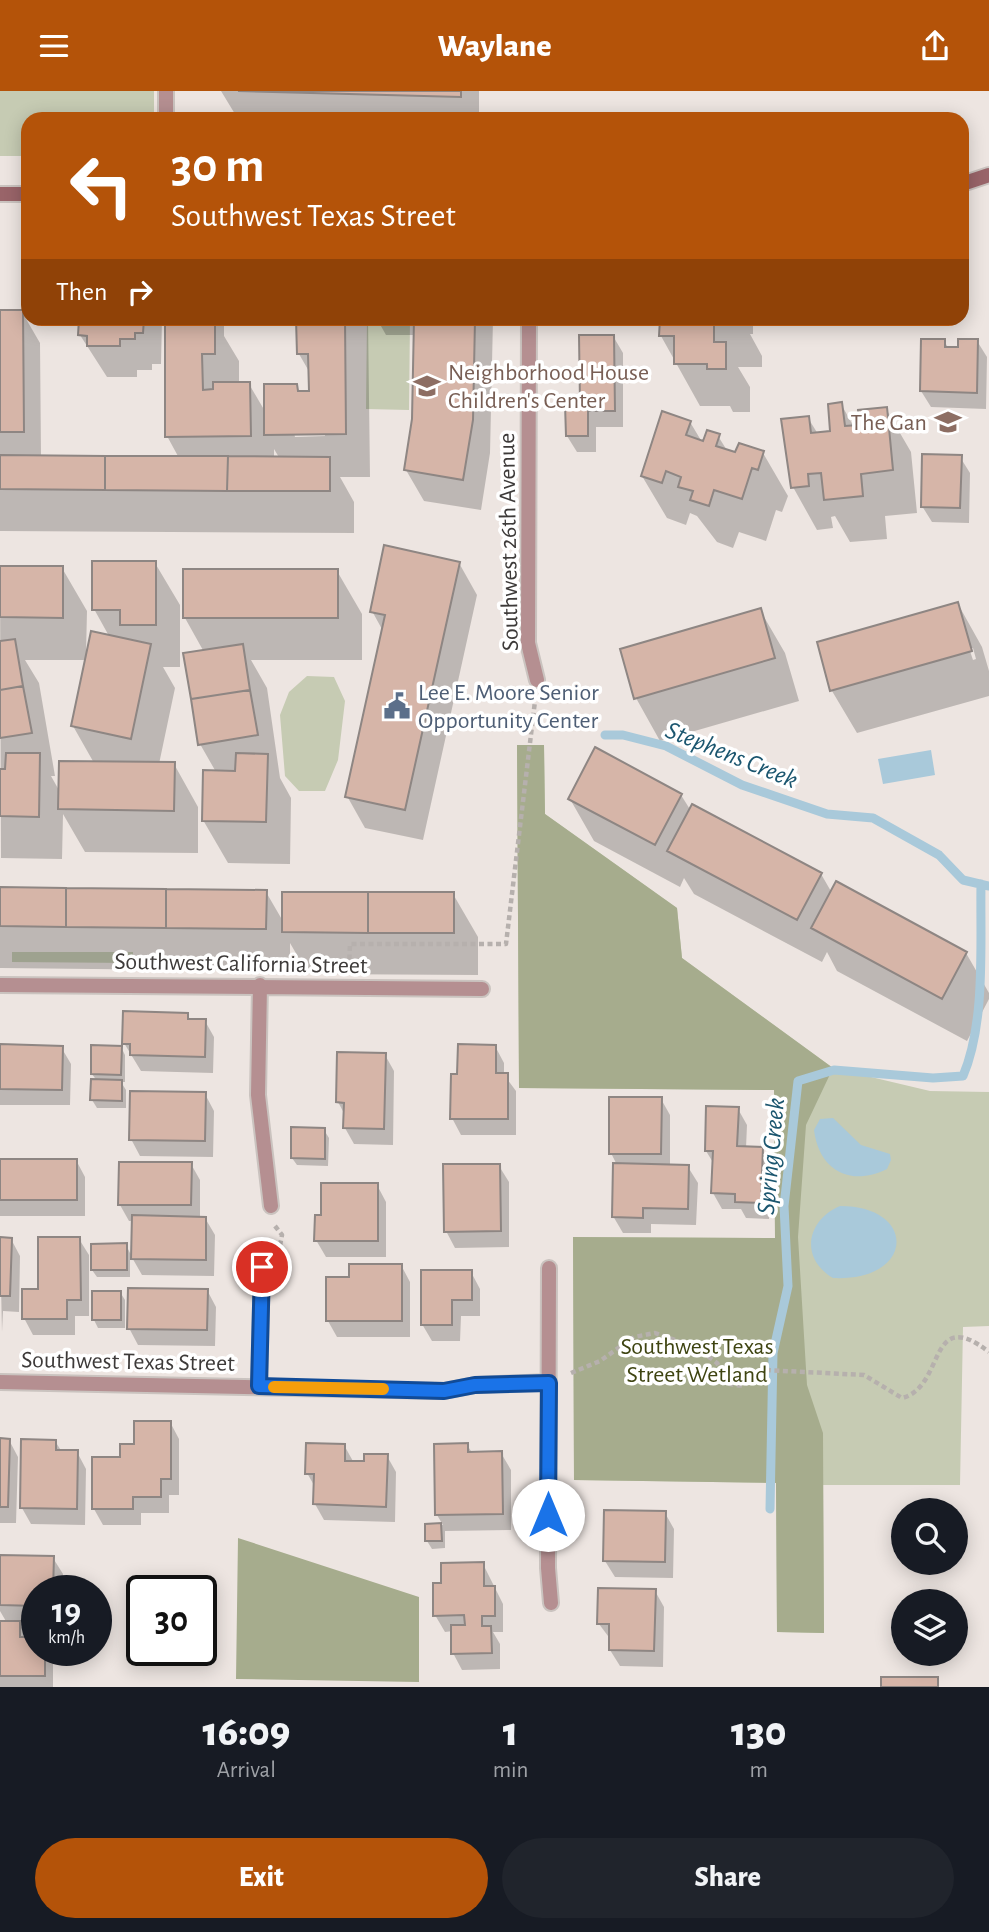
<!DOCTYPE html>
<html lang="en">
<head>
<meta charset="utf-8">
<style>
  :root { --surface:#171b24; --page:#20242c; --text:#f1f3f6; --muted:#9ea1a6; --accent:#b45309 }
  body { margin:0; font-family:"Alegreya Sans",sans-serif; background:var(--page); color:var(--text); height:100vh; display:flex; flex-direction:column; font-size:26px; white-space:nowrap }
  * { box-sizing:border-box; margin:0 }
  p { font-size:23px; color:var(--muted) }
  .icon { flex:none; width:38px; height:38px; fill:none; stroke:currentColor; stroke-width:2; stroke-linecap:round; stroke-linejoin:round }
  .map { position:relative; height:1596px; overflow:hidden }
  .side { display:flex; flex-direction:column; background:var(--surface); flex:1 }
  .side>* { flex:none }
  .top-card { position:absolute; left:21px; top:21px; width:948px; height:214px; border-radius:21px; box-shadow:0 4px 18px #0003; background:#b45309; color:#fff; overflow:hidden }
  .buttons { position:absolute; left:891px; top:1407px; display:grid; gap:14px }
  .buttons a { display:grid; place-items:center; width:77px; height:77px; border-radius:50%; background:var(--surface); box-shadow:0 4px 18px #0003; font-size:35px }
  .speed { position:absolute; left:21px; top:1484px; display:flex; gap:14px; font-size:35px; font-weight:700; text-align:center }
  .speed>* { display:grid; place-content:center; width:91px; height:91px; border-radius:50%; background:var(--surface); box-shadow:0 4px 18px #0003; line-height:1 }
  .speed small { font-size:18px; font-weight:400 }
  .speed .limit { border:4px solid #111; border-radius:10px; background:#fff; color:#111 }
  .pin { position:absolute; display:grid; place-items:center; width:60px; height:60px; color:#fff; margin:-30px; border:4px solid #fff; border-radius:50%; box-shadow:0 2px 7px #0007 }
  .me { position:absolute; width:77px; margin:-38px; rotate:0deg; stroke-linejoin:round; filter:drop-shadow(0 0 5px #0008) }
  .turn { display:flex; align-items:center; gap:24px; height:147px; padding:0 35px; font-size:32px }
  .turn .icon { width:91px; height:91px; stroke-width:2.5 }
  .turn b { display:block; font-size:49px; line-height:60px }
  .then { display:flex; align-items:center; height:66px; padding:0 35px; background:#0003; gap:14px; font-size:26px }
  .eta { display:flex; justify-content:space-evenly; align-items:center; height:119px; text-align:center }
  .eta b { font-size:42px; font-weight:800; line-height:49px }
  .action { display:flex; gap:14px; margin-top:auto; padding:14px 35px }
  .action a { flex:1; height:80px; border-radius:42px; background:var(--accent); color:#fff; font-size:28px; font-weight:800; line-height:80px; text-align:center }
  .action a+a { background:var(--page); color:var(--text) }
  header { display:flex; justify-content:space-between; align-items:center; height:91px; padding:0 35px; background:var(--accent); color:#fff; font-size:32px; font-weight:800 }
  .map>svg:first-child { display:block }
  .green { fill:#c6cbb3 }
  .forest { fill:#a6ac8d }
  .water { fill:#a9c9da }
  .shadow { fill:#0003; fill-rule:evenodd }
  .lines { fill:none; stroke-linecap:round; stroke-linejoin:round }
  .stream { stroke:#a9c9da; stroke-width:9 }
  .building { fill:#d6b5a8; stroke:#8e8683; stroke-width:2 }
  .service-casing { stroke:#cac3bf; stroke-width:18 }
  .minor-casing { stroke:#cac3bf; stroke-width:18 }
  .secondary-casing { stroke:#cac3bf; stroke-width:18 }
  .path { stroke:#b6b0ad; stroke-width:4.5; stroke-dasharray:5 3.5; stroke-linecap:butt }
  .service { stroke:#b58f91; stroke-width:14 }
  .minor { stroke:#b58f91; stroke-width:14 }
  .secondary { stroke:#996469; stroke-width:14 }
  .route-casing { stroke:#114b97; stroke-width:18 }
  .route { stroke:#1a73e8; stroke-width:12 }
  .slow { stroke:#f59e0b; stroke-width:12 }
  .labels { text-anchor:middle; stroke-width:7; stroke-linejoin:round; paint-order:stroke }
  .education-label { font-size:24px; fill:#785e54; stroke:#fff; text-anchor:start }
  .street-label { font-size:24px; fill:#3d3a39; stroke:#fff }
  .service-label { font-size:24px; fill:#4e5e75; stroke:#fff; text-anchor:start }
  .park-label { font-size:24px; fill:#3e4411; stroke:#fff }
  .water-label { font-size:26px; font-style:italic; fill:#1b566f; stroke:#fff }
</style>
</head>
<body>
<header><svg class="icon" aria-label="menu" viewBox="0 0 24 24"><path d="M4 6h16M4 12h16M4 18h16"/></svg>Waylane<svg class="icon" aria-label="share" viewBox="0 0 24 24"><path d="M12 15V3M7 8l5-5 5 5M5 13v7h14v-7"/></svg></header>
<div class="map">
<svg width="989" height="1596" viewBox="0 0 989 1596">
  <rect width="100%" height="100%" fill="#ede5e1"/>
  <!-- green -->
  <path class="green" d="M0,0h154v28h-126v37h-28z
    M367,228h43l-1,91 -43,-1z
    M307,585l27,1 11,24 -7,59 -13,31h-26l-14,-15 -5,-61 9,-23z
    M517,654h27l1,69 132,94 5,50 151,110 97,23 59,1v234l-26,1 -3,158h-137l1,148 -47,-1 -1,-149 -202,-3 -1,-243 202,1 -1,-148 -255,-2z
    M12,861h121v11l-121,-1z"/>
  <!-- forest -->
  <path class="forest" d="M517,654h27l1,69 132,94 5,50 151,110 -27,57 -8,112 9,148 16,48 1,200 -47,-1 -1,-149 -202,-3 -1,-243 202,1 -1,-148 -255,-2z
    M238,1447l181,59v85l-183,-3z"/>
  <!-- water -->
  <path class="water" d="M931,659l4,25 -52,9 -5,-25z
    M833,1027l28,27 29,9 1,6 -4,9c-36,18 -68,2 -73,-39l6,-11z
    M840,1115c78,0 75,76 -7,72 -34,-20 -26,-58 7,-72z"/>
  <!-- shadow -->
  <path class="shadow" d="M221,0h258v28h-241z
    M0,221h22l18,31 1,114 138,1 -12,-22 -1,-117h58v17l15,25v23h10l17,29 30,-27 4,6h10v-19l-11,-19 12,-35h57l2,158h-30l14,25v31l-354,-2zM294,342h31v3l-30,1zM274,358l6,10h-6z
    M80,228h82l-1,45h-9v6h-15v7h-30l-27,-42z
    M377,228h116l-3,134 -9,57 -57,-9 -18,-31 8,-51 1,-84h-29z
    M661,228h92v15h-3l12,22v11h-24l12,20v25h-17l-3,-6h-30l-39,-70z
    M613,245l10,17v74h-27v25h-19l-10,-16z
    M944,250l5,8h11l17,-8 10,16 -1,52 -55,-2 -10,-16z
    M841,313l13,23h7l25,-18 25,43 6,61 -32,3 2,23 -37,3 -15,-26 -4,1 2,11 -16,2 -24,-43 15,-69 10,16 14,-2z
    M690,331l12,20 16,-6 10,16 9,3 26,-2 25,43 -6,16 -6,-2 -10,31 -27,-9 -6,16 -16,-6 -20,-26 -7,-3 -4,12 -19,-7 -25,-42z
    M960,366l10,16 -1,50 -37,-1 -10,-16z
    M155,472l25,42v62h-17l12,21 -16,76h15l24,43v46l-113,-1 -22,-38 -1,45 -61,-1 -1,-290h62l25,43 -1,43 23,-18 -15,-27zM25,569h62l-14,66 21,37 -34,29 -9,-16h4l-16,-93z
    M459,472l18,32 -54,245 -58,-12 -18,-32 36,-165 -11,-20z
    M337,480l25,43v46h-111l16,28 13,90 11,20 -1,66 -62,-1 -25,-43 13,-48 -16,-28 4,-92 -19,-34z
    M958,513l24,43 7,24v25l-132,37 -25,-42 -13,-48zM969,557h4l3,11 -3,1z
    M760,519l25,43 14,48 -139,40 -24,-43z
    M681,704l10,16 130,63 11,19 134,60 23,40v6l-22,42 -130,-70 -10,-19 -5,10 -128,-68 -10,-16 -4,9 -86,-46 -24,-42z
    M0,798l266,3 18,31 169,-29 25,43v38l-170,-1 -18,-31v28l-290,-3z
    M187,924l4,5 14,1 9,16 -1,36 -72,-2 -17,-28z
    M0,955l61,1 10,17 -1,41h-70z
    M495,955l9,17v12l12,16v44h-55l-9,-17 7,-42z
    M121,956l4,8v27h-4l5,8v18h-29l-5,-8 5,-19 -5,-7z
    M385,964l9,16 -1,74 -39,-1 -9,-16v-13l-7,-13z
    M205,1003l9,17 -1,46 -73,-1 -9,-17z
    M661,1008l9,16v51l18,1 10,16 -2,42 -45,-1v9h-28l-10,-17 4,-51 -6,-12z
    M738,1018l9,16 -1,23 16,1 9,16 -2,54 -23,-1 -5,-9h-19l-9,-16 1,-29 -8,-13z
    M324,1039l5,8 -1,28 -31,-1 -5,-7z
    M76,1069l9,17v39h-85v-55z
    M191,1073l9,16v38h5l10,17 -1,41 -72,-1 -12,-21v23h-33l-5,-7 34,-25 6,12 1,-36h-4l-9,-16z
    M499,1075l10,16v65l-54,1 -9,-17z
    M377,1094l9,17v55h-60l-10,-17 6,-24z
    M0,1148h11l9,17 -1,56 -16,-1 -1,21z
    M79,1148l10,16v61h-14v19h-42l-9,-17 15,-28z
    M401,1174l9,17v55h-73l-9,-16 23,-42z
    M471,1181l9,17v27h-19l-1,25h-28l-10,-17z
    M207,1199l9,17 -1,39 -77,-1 -9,-17z
    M120,1201l5,8v28h-27l-4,-8z
    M170,1331l9,17v56h-10v18h-28v12h-38l-9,-16 28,-50z
    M0,1349h9l9,17 -2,66h-16z
    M55,1350l7,11h15l9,17 -1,56 -54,-1 -9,-16z
    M344,1354l10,18 33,-7 9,16 -1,50 -71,-2 -9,-16v-17l-8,-14z
    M467,1354l6,9 28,-1 10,17v60l-66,1v17l-13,1 -5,-8v-16h16l-6,-10z
    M665,1422l9,16 -1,49 -58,-1 -10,-16z
    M0,1465l53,2 10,16 -1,17h-25v30h-19l19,29h13l3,5v32h-53v-64h7l-7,-12z
    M483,1473l20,40v28h-10l7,12v25l-38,1 -9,-17v-22l-8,1 -10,-17 8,-30z
    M655,1500l9,16 -1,60 -43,-1 -10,-16 1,-10 -12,-16z"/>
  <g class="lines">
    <!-- stream -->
    <path class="stream" d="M605,644h18l43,11 76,39 85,29 46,4 66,37 24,25 26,6
      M770,1418l3,-156 15,-67 -4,-80 14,-125 36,-11 99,8 30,-2c23,-54 17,-133 18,-192"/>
  </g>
  <!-- building -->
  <path class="building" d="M238,0h223v6z
    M0,219h23l1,122h-24z
    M79,228h65l-1,14h-8v6h-15v7h-33v-10l-9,-1z
    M165,228h50v35h-13l1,36 10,-1v-7h37l1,54 -86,1z
    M296,228h49l1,115 -82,1v-51h33l1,7h11l-1,-37h-11z
    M414,228h61l-2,101 -10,60 -59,-10 8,-51z
    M660,228h79v6h-25v17h12v27h-19v-5h-33v-28h-15z
    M579,244h35l1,76h-27v25h-22l-1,-32h15z
    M921,248h24v8h13v-8h20l-1,54 -57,-2z
    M842,311l3,24 14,-1 -1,-15 29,-3 6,63 -32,4 2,22 -39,4 -3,-27 -13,1 1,12 -18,2 -10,-69 28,-3 2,17 19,-2 -2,-27z
    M662,320l29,10 -5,14 17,6 4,-11 13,4 -4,12 19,6 4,-9 25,8 -6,19 -6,-2 -10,31 -28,-9 -5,16 -19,-6 3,-9 -15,-4 3,-10 -15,-6 -4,12 -21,-7z
    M922,363l40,1 -2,53 -39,-1z
    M0,364l105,1v34l-105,-1z
    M105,365h123l-1,35 -122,-1z
    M228,365l102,1v34h-103z
    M384,454l76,17 -55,248 -60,-13 40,-182 -15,-3z
    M92,470h64v64h-36v-15h-28z
    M0,475h63v52l-63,-1z
    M183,478h155v49h-155z
    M958,511l14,49 -142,40 -13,-49z
    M761,517l14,50 -141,41 -14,-50z
    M91,540l60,13 -20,95 -60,-13z
    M15,548l8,47 -23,4v-49z
    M243,553l7,46 -59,9 -8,-46z
    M23,595l9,47 -32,5v-48z
    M250,599l8,45 -60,10 -7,-46z
    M595,656l87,47 -27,51 -87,-46z
    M6,662h34l-1,64 -39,-1v-47h5z
    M236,662l32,1 -2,68 -64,-1 1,-51 32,1z
    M59,670l116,1 -1,49 -116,-2z
    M692,713l130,69 -25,47 -130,-69z
    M836,790l131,71 -25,47 -131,-71z
    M0,796l66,1v39l-66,-1z
    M66,797l100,1v39l-100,-1z
    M166,798l101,1 -1,39 -100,-1z
    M282,801h86v41l-86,-1z
    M368,801h86v41h-86z
    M123,920l65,2v6h18l-1,38 -75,-2v-11h-8z
    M0,953l63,2 -1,44 -62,-1z
    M458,953l38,1v28h12v46h-58l1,-45h6z
    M91,954l31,1 -1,29 -30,-1z
    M337,961l49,1 -2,76 -41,-1 1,-25 -8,-1z
    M91,988l31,1v21l-32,-1z
    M130,1000l76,1 -1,49 -76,-1z
    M609,1006h53l-1,57h-52z
    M706,1015l33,1 -2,39 26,1 -2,56 -26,-1v-8l-24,-1 2,-42h-8z
    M291,1036l34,1v31l-34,-1z
    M0,1068h77v41h-77z
    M119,1071h73l-1,43h-73z
    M613,1072l76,2 -1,44 -45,-1v10l-31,-1z
    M443,1073h57l1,67 -57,1z
    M321,1092h57v58h-64l1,-26h6z
    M132,1124l74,2v43l-75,-1z
    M0,1146l12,1 -2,58h-10z
    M38,1146h42l1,63h-14v19h-45v-30h16z
    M127,1152v27h-36v-26z
    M349,1173h53v57h-76v-44h23z
    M421,1179h51v30h-20v25h-31z
    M128,1197l80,1 -1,41 -80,-1z
    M92,1200h29v29h-29z
    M134,1330h37v58h-10v18h-28v12h-41v-52h28v-13h14z
    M0,1347l10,1 -2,68h-8z
    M21,1348l35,1v10h22l-1,59 -57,-1z
    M306,1352l39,1v17h19v-7h24l-2,53 -73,-3 1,-30h-9z
    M468,1352v9l34,-1 1,63 -68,1 -1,-71z
    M604,1419l62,1 -1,51 -62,-1z
    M441,1432l1,18h-17v-17z
    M0,1464l54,1 -1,35h-16v15l-37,-1z
    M484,1471v24h11v30h-13v10h9l1,27 -41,1v-29h14l-1,-10 -31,1v-33h8v-20z
    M598,1497l58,1 -2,62 -45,-1v-26h-12z
    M0,1530h20v16h17v13h8v26h-45z
    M881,1586h57v10h-57z"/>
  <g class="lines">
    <!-- service casing -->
    <g class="service-casing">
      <path id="service" d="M166,0v28"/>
    </g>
    <!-- minor casing -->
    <g class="minor-casing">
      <path id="minor" d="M529,228l-1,324 9,37
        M0,894l482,4
        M260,894l-2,110 13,111
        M549,1177l-1,300 3,35
        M0,1291l444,9 31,-6 74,-3
        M259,1295l3,-119"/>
    </g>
    <!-- secondary casing -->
    <g class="secondary-casing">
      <path id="secondary" d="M962,93l27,-9
        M0,103h28"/>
    </g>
    <!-- path -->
    <path class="path" d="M349,877l1,-24h156l29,-243
      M275,1135l7,9 -4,21
      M571,1282l29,-12 34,-24 21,-4 40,14 22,16 13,21c20,6 20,-8 35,-14l99,5 38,23c44,-11 25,-94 87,-46"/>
    <!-- service -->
    <use href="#service" class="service"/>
    <!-- minor -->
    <use href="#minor" class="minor"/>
    <!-- secondary -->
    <use href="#secondary" class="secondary"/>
  </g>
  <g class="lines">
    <!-- route casing -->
    <g class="route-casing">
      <path id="route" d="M262,1176l-3,119 185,5 31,-6 74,-2 -1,132"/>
    </g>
    <!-- route -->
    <use href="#route" class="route"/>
    <!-- slow -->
    <path class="slow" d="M274,1296l109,2"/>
  </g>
  <!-- icons -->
  <defs>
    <g id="school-bare" transform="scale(2.1)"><path d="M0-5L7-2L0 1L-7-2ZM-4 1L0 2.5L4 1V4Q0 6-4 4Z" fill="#8d6e63" stroke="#fff" stroke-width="2.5" paint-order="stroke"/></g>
    <g id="civic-bare" transform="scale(2.1)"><path d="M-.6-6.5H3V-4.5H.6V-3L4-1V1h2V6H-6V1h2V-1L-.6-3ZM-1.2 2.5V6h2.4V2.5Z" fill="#5c6f8a" stroke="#fff" stroke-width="2.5" paint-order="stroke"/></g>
  </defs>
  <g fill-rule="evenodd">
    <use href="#school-bare" x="427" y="295"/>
    <use href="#school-bare" x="948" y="331"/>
    <use href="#civic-bare" x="397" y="615"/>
  </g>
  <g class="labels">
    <!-- education labels -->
    <g class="education-label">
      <text x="448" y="289">Neighborhood House<tspan x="448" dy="28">Children's Center</tspan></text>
      <text x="927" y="339" text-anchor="end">The Gan</text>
    </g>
    <!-- street labels -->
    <g class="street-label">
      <text transform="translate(508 451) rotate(-91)" y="8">Southwest 26th Avenue</text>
      <text transform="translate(241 872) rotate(1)" y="8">Southwest California Street</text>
      <text transform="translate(128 1270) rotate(1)" y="8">Southwest Texas Street</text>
    </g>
    <!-- service labels -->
    <g class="service-label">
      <text x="418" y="609">Lee E. Moore Senior<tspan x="418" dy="28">Opportunity Center</tspan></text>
    </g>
    <!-- park labels -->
    <g class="park-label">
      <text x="697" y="1263">Southwest Texas<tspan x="697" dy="28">Street Wetland</tspan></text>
    </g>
    <!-- water labels -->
    <g class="water-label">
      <text transform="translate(732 663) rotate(22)" y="9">Stephens Creek</text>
      <text transform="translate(770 1065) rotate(-85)" y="9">Spring Creek</text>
    </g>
  </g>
</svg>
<div class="buttons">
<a><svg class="icon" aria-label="search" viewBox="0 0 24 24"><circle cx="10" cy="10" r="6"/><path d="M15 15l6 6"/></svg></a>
<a><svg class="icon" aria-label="layers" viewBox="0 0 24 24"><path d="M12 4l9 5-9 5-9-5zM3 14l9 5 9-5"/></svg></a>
</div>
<div class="speed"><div>19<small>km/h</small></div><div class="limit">30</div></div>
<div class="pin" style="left:262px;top:1176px;background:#d93025"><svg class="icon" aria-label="arrive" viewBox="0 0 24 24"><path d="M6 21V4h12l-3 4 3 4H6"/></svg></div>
<svg class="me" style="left:548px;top:1424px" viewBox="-20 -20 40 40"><circle r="19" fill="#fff"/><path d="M0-13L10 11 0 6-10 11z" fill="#1a73e8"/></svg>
<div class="top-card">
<div class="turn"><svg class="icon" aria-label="left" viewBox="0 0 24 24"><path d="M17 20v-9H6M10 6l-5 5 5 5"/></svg><div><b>30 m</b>Southwest Texas Street</div></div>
<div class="then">Then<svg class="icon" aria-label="right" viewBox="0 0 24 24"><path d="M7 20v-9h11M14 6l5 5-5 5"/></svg></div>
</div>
</div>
<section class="side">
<div class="eta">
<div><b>16:09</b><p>Arrival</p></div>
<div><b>1</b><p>min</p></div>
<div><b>130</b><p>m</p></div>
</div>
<div class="action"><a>Exit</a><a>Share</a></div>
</section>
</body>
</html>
